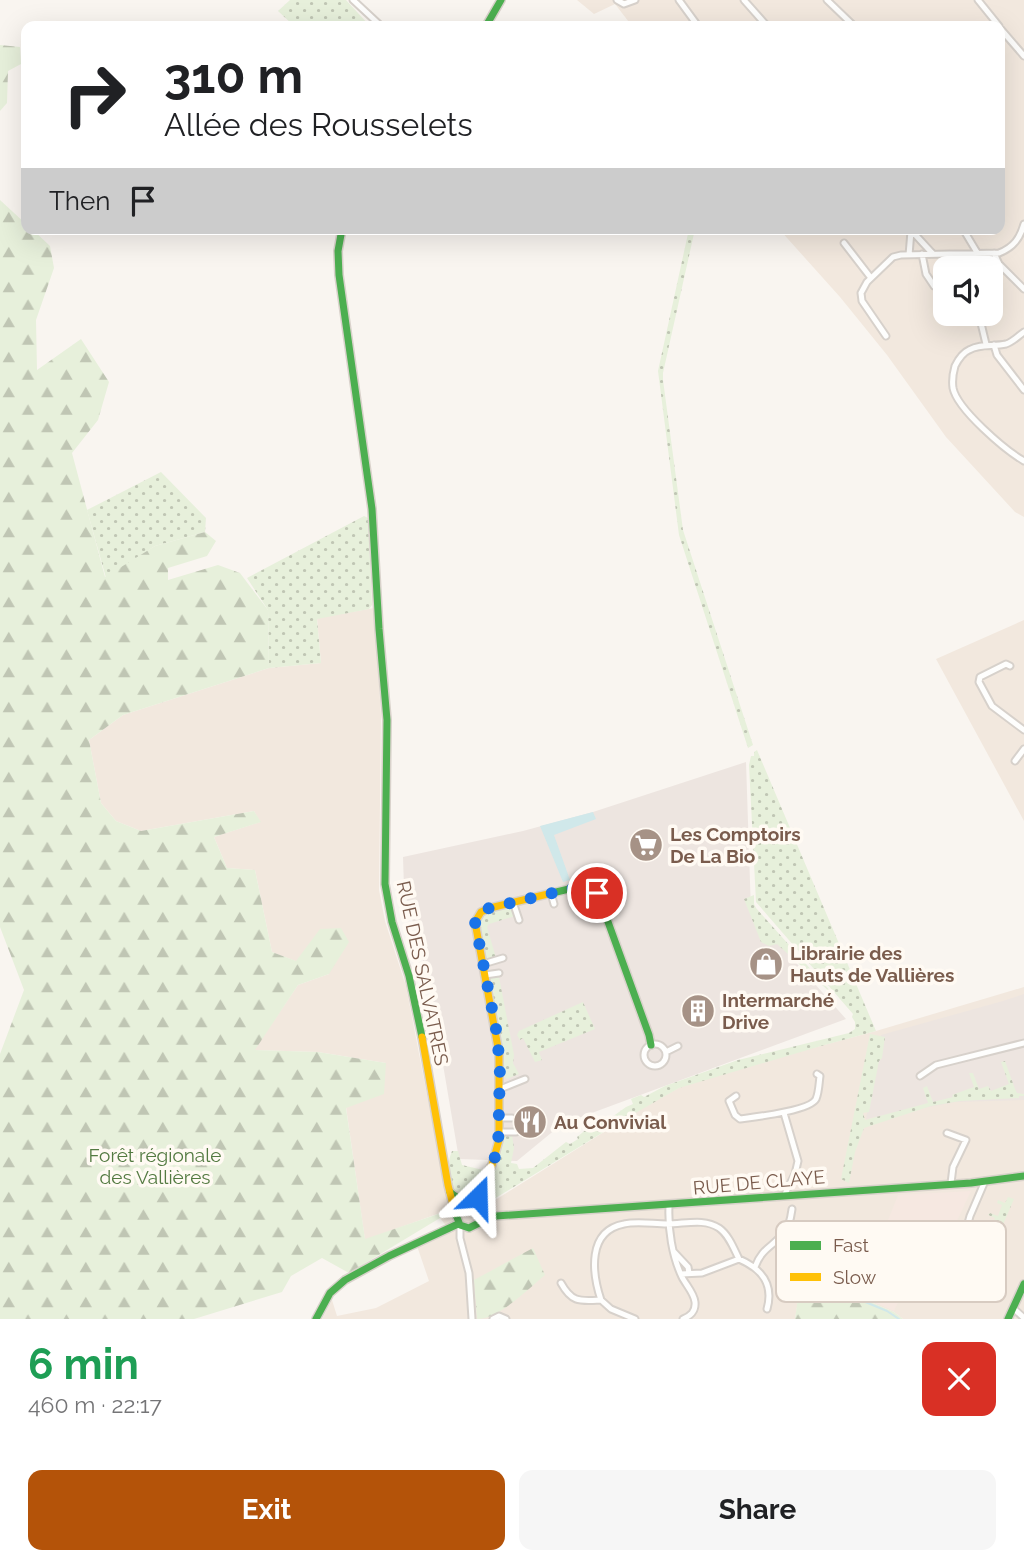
<!DOCTYPE html>
<html lang="en">
<head>
<meta charset="utf-8">
<style>
  :root { --surface:#fff; --page:#f6f6f6; --text:#202124; --muted:#757577; --accent:#b45309 }
  body { margin:0; font-family:Raleway,sans-serif; background:var(--page); color:var(--text); height:100vh; display:flex; flex-direction:column; font-size:26px; white-space:nowrap }
  * { box-sizing:border-box; margin:0 }
  p { font-size:23px; color:var(--muted) }
  .icon { flex:none; width:38px; height:38px; fill:none; stroke:currentColor; stroke-width:2; stroke-linecap:round; stroke-linejoin:round }
  .map { position:relative; height:1319px; overflow:hidden }
  .sheet { display:flex; flex-direction:column; background:var(--surface); flex:1 }
  .sheet>* { flex:none }
  .top-card { position:absolute; left:21px; top:21px; width:984px; height:214px; border-radius:14px; box-shadow:0 7px 28px #0002; background:#fff; color:var(--text); overflow:hidden }
  .fabs { position:absolute; left:933px; top:256px; display:grid; gap:14px }
  .fabs a { display:grid; place-items:center; width:70px; height:70px; border-radius:14px; background:var(--surface); box-shadow:0 7px 28px #0002; font-size:35px }
  .pin { position:absolute; display:grid; place-items:center; width:60px; height:60px; color:#fff; margin:-30px; border:4px solid #fff; border-radius:50%; box-shadow:0 2px 7px #0007 }
  .me { position:absolute; width:77px; margin:-38px; rotate:22deg; stroke-linejoin:round; filter:drop-shadow(0 0 5px #0008) }
  .turn { display:flex; align-items:center; gap:24px; height:147px; padding:0 28px; font-size:32px }
  .turn .icon { width:91px; height:91px; stroke-width:2.5 }
  .turn b { display:block; font-size:49px; line-height:60px }
  .then { display:flex; align-items:center; height:66px; padding:0 28px; background:#0003; gap:14px; font-size:26px }
  .round { display:grid; place-items:center; flex:none; width:74px; height:74px; border-radius:14px; background:var(--page) }
  .head { display:flex; align-items:center; justify-content:space-between; height:119px; padding:0 28px }
  h1 { font-size:42px; font-weight:700; line-height:52px; color:#1e9e55 }
  .primary-button { display:flex; gap:14px; margin-top:auto; padding:14px 28px }
  .primary-button a { flex:1; height:80px; border-radius:14px; background:var(--accent); color:#fff; font-size:28px; font-weight:700; line-height:80px; text-align:center }
  .primary-button a+a { background:var(--page); color:var(--text) }
  .map>svg:first-child { display:block }
  .residential { fill:#f2e8de; fill-rule:evenodd }
  .commercial { fill:#f6e8e1 }
  .industrial { fill:#ede5e0 }
  .grass { fill:url(#grass-dots) }
  .forest { fill:url(#forest-firs) }
  .water { fill:#d0e8ea }
  .lines { fill:none; stroke-linecap:round; stroke-linejoin:round }
  .stream { stroke:#d0e8ea; stroke-width:2 }
  .street-casing { stroke:#d7d1cb; stroke-width:9 }
  .fast-casing { stroke:#d9d2cb; stroke-width:10 }
  .slow-casing { stroke:#d9d2cb; stroke-width:10 }
  .street { stroke:#fefefd; stroke-width:5 }
  .fast { stroke:#4caf50; stroke-width:7 }
  .slow { stroke:#ffc107; stroke-width:7 }
  .route { stroke:#1a73e8; stroke-width:12; stroke-dasharray:0 21.6 }
  .labels { text-anchor:middle; stroke-width:7; stroke-linejoin:round; paint-order:stroke }
  .poi-label { font-size:19px; font-weight:bold; fill:#7a5c4d; stroke:#fffaf3; text-anchor:start }
  .street-label { font-size:19px; fill:#7a5c4d; stroke:#fffaf3 }
  .park-label { font-size:19px; fill:#537a41; stroke:#fffaf3 }
  .key { fill:#fffaf3; stroke:#d7cbc1; stroke-width:2 }
  .key-label { font-size:19px; fill:#7a5c4d }
</style>
</head>
<body>
<div class="map">
<svg width="1024" height="1319" viewBox="0 0 1024 1319">
  <defs>
    <pattern id="grass-dots" width="8" height="8" patternUnits="userSpaceOnUse" patternTransform="scale(1.75)"><rect width="8" height="8" fill="#e7f0db"/><path d="M2 2h.1M6 6h.1" fill="none" stroke="#c0c6b4" stroke-width="1.8" stroke-linecap="round"/></pattern>
    <pattern id="forest-firs" width="22" height="20" patternUnits="userSpaceOnUse" patternTransform="scale(1.75)"><rect width="22" height="20" fill="#e7f0db"/><path d="M5 1l3.5 6h-7zM16 11l3.5 6h-7z" fill="#c0c6b4"/></pattern>
  </defs>
  <rect width="100%" height="100%" fill="#f9f5f0"/>
  <!-- residential -->
  <path class="residential" d="M577,0h447v517l-9,-5 -69,-75 -59,-82 -47,-58 -61,-68h220v-203h-367l-17,-22 -21,10zM945,268h45v45h-45z
    M374,608l7,108 -2,174 6,31 21,65 40,207 20,-6 17,4 9,11 152,-95 40,-22 46,-15 146,-39 148,-44v332h-121l-9,-7 -61,-26 -32,-3 -6,36h-473l10,-19 5,16 39,-8 53,-27 -12,-35 31,-18 -8,-10v-5l-75,27 -19,-133 40,-44 -68,-11 -64,-2 44,-65 31,-11 -57,-22 -17,-82 -28,-2 -13,-31 46,-15 -6,-11 -113,20 -25,-10 -15,-18 -12,-63 34,-25 146,-47 52,-5 -4,-45z
    M1024,620v201l-88,-162z"/>
  <!-- commercial -->
  <path class="commercial" d="M971,1191l-14,30 -8,23 -20,-3 -12,21 -23,49 -36,-16 40,-100z"/>
  <!-- industrial -->
  <path class="industrial" d="M746,762l5,150 95,107 -284,105 -45,37 -58,-2 -29,-171 -26,-100 -1,-31 120,-26 70,-19z
    M1024,994v106l-69,2 -89,17 15,-84 122,-34z"/>
  <!-- grass -->
  <path class="grass" d="M290,0h56l24,26h-76l-16,-15z
    M689,229h6l-32,144v7l20,150 70,215 -5,3 -69,-213 -21,-164z
    M161,472l45,46 -1,14 -50,14 -49,32 -19,-68z
    M364,516l4,2 4,87 -3,4 -52,10 4,44 -52,5 -1,-58 -21,-32z
    M757,750l119,281 -55,15 -142,42 -59,34 -131,80 -7,-6 19,-44 1,-13 3,-5 7,1 2,13 -3,15 6,1 2,5 14,-1 33,-26 4,2 8,-5 -1,-2 11,-9 17,-6 21,-15 7,-3 -2,-5 10,-4 3,2 21,-11 73,-26 111,-27 6,-4v-7l-3,-5 1,-3 -97,-112 -7,-137 2,-9h3v-4z
    M754,895v9l2,4 76,85v1l-55,-50 -8,2 -8,-4 -17,-43z
    M511,906l4,10 -26,8 -2,3 9,31 -11,2c-9,-40 -17,-42 26,-54z
    M499,977l15,78 -1,8 6,11 -12,5 -4,-3 -2,-30 -12,-66 1,-2z
    M583,1002l12,27 -56,23 3,8 -7,2 -12,-24 -3,2 -3,-5 2,-4z
    M870,1034l15,3 -3,21 -3,3 -10,51 -6,1 2,7 63,-17 -5,-15 4,-2 6,16 20,-5 -1,-2 22,-8 -5,-14h4l6,16 9,-3 3,5 18,-7 -8,-22 4,-1 10,28 2,4 7,1v2h-5v2l-59,3 -29,5 -67,22 -9,24 -6,31 -8,-4z
    M452,1151h6l4,14 21,5 -12,23h-12l-1,2c-11,-11 -12,-30 -6,-44z
    M1008,1197l6,2 -44,102 -26,-10 -2,6 -32,-12v-3l10,-23 3,-2 14,31 6,-5 -4,-8 3,-1 5,11 12,-4 -3,-7 5,6 11,-6 -5,-9 2,-2 4,8 6,-4 -9,-17 1,-4 14,7 7,-22 -7,-3 -1,-2 7,3 4,-11 -7,-3 2,-2 8,3 4,-11 -5,-2 1,-3 7,3z"/>
  <!-- forest -->
  <path class="forest" d="M0,45l20,2 1,17 -13,7 -1,32 -7,8z
    M0,200l26,24v5h6l18,17 4,22 -18,52 1,50 44,-31 28,43 -11,38 -26,33 33,124 50,-31 50,-14 11,9 -9,15 -39,12v12l50,-15 22,8 28,37 1,58 -146,47 -34,25 12,63 15,18 25,10 113,-20 7,11 -47,15 13,31 28,2 17,82 24,9 24,-32 21,-1 8,14 -20,32 -31,11 -43,65 63,2 68,11 -2,31 -38,14 19,131 76,-26 -1,5 -91,55 -27,-15 -31,18 -9,16 -88,27h-194v-265l24,-64 -24,-63z
    M533,1248l12,27c-17,14 -46,44 -68,44l-3,-39z
    M800,1283l33,3 61,26 9,7h-108z"/>
  <!-- water -->
  <path class="water" d="M593,812l3,7 -42,16 16,45 -7,2 -23,-56z"/>
  <g class="lines">
    <!-- stream -->
    <path class="stream" d="M822,1284l65,27 12,8"/>
    <!-- street casing -->
    <g class="street-casing">
      <path id="street" d="M353,0l28,26
        M617,0l7,4 11,-4
        M679,0l19,26
        M744,0l23,26
        M827,0l27,26
        M978,0l21,26
        M999,27l25,29
        M910,229l23,25
        M963,229l15,25
        M844,243l27,35
        M994,253l5,11 25,25
        M922,254l4,20 8,12
        M909,255l2,-24
        M979,315l7,29
        M1024,332c-6,4 -11,10 -18,12 -13,3 -25,-1 -37,6 -7,3 -11,10 -14,16 -2,7 -3,15 -2,22 4,21 52,62 71,73
        M886,336l-24,-35 -1,-8 6,-11 26,-25 8,-2 98,-2c15,-6 21,-15 25,-29
        M994,345l3,10 27,35
        M1010,666l-4,-2 -26,13 -1,5 13,24 32,24
        M1015,761l9,-12
        M571,888l4,13
        M551,893l3,11
        M513,902l6,18
        M483,964l20,-6
        M485,975l14,-2
        M644 1055a11 11 0 1 1 22 0a11 11 0 1 1-22 0Z
        M666,1052l12,-6
        M920,1076l16,-11 88,-22
        M500,1089l25,-10
        M736,1096l-7,5 6,14 5,4c14,-2 70,-8 76,-20 3,-7 3,-16 4,-23l-3,-2
        M784,1113l14,48 -3,13 -11,22
        M499,1118h13
        M499,1132h17
        M947,1133l19,7 -13,27 -2,16
        M669,1206c-1,23 3,50 13,71 4,8 12,16 13,25 1,10 -5,14 -12,17
        M460,1225v13l9,35 3,46
        M674,1252l14,15 1,6
        M739,1259c23,10 35,25 28,50
        M932,1261l16,-3 12,-6 10,-36 15,-35
        M755,1267c7,-20 20,-21 30,-36 5,-6 6,-15 7,-22
        M681,1274l21,-1 37,-14
        M561,1283c11,20 19,18 40,17l10,9 24,10
        M601,1300c-9,-27 -14,-69 23,-76 14,-3 29,0 43,0 18,0 37,-6 52,4 10,7 15,21 20,31
        M1013,1308l11,10
        M493,1319l6,-3 7,3"/>
    </g>
    <!-- fast casing -->
    <g class="fast-casing">
      <path id="fast" d="M486,26l15,-26
        M342,229l-4,22 1,24 33,234 7,120 8,91 -2,164 7,38 17,54 13,61
        M552,893l34,-8 6,3 7,9 50,138 2,10
        M450,1192c9,9 19,9 29,16l2,8 -2,7 -10,5 -9,-3 -4,-10c1,-8 5,-11 11,-13
        M479,1223l17,-7 475,-33 53,-7
        M316,1319l14,-26 15,-13 44,-24 69,-32
        M1008,1319l16,-35"/>
    </g>
    <!-- slow casing -->
    <g class="slow-casing">
      <path id="slow" d="M422,1037l26,148 7,28
        M469,1202l23,-37 7,-25v-87l-24,-131 6,-10 9,-4 62,-15"/>
    </g>
    <!-- street -->
    <use href="#street" class="street"/>
    <!-- fast -->
    <use href="#fast" class="fast"/>
    <!-- slow -->
    <use href="#slow" class="slow"/>
  </g>
  <g class="lines">
    <!-- route -->
    <path class="route" d="M478,1197l2,-10 18,-36 2,-86 -4,-36 -21,-107 3,-8 8,-5 100,-24 11,8"/>
  </g>
  <!-- icons -->
  <defs>
    <g id="supermarket-disc" transform="scale(1.75)"><circle r="9.5" fill="#a69286" stroke="#fffaf3"/><path d="M-6-5.5h2.5l.6 2H6L4.5 2H-2.5L-4.4-4H-6ZM-1.5 3.2a1.3 1.3 0 1 0 .1 0ZM3 3.2a1.3 1.3 0 1 0 .1 0Z" fill="#fff"/></g>
    <g id="shop-disc" transform="scale(1.75)"><circle r="9.5" fill="#a69286" stroke="#fffaf3"/><path d="M-5-2.5h2.3a2.7 3.5 0 0 1 5.4 0H5L5.5 6h-11ZM-1.5-2.5h3a1.5 2.3 0 0 0-3 0Z" fill="#fff"/></g>
    <g id="building-disc" transform="scale(1.75)"><circle r="9.5" fill="#a69286" stroke="#fffaf3"/><path d="M-4-6H4V6H1V3H-1V6H-4ZM-2.5-4.3h1.7v1.8h-1.7ZM.8-4.3h1.7v1.8H.8ZM-2.5-1h1.7V.8h-1.7ZM.8-1h1.7V.8H.8Z" fill="#fff"/></g>
    <g id="restaurant-disc" transform="scale(1.75)"><circle r="9.5" fill="#a69286" stroke="#fffaf3"/><path d="M-5-6h1v4h1v-4h1v4h1v-4h1v5L-1.5 .5V6h-2V.5L-5-1ZM5-6V6H3V1.5H1.5Q1.5-4 5-6Z" fill="#fff"/></g>
  </defs>
  <g fill-rule="evenodd">
    <use href="#supermarket-disc" x="646" y="845"/>
    <use href="#shop-disc" x="766" y="964"/>
    <use href="#building-disc" x="698" y="1011"/>
    <use href="#restaurant-disc" x="530" y="1122"/>
  </g>
  <g class="labels">
    <!-- poi labels -->
    <g class="poi-label">
      <text x="670" y="841">Les Comptoirs<tspan x="670" dy="22">De La Bio</tspan></text>
      <text x="790" y="960">Librairie des<tspan x="790" dy="22">Hauts de Vallières</tspan></text>
      <text x="722" y="1007">Intermarché<tspan x="722" dy="22">Drive</tspan></text>
      <text x="554" y="1129">Au Convivial</text>
    </g>
    <!-- street labels -->
    <g class="street-label">
      <text transform="translate(423 973) rotate(78)" y="7">RUE DES SALVATRES</text>
      <text transform="translate(759 1182) rotate(-5)" y="7">RUE DE CLAYE</text>
    </g>
    <!-- park labels -->
    <g class="park-label">
      <text x="155" y="1162">Forêt régionale<tspan x="155" dy="22">des Vallières</tspan></text>
    </g>
  </g>
  <!-- legend -->
  <rect x="776" y="1221" width="230" height="81" rx="10" class="key"/>
  <rect x="790" y="1241" width="31" height="9" fill="#4caf50"/>
  <rect x="790" y="1273" width="31" height="8" fill="#ffc107"/>
  <g class="key-label">
    <text x="833" y="1252">Fast</text>
    <text x="833" y="1284">Slow</text>
  </g>
</svg>
<div class="fabs">
<a><svg class="icon" aria-label="sound" viewBox="0 0 24 24"><path d="M4 9h4l5-4v14l-5-4H4zM17 9q2 3 0 6"/></svg></a>
</div>
<div class="pin" style="left:597px;top:893px;background:#d93025"><svg class="icon" aria-label="arrive" viewBox="0 0 24 24"><path d="M6 21V4h12l-3 4 3 4H6"/></svg></div>
<svg class="me" style="left:478px;top:1197px" viewBox="-20 -20 40 40"><path d="M0-17L14 15 0 8-14 15z" fill="#1a73e8" stroke="#fff" stroke-width="4"/></svg>
<div class="top-card">
<div class="turn"><svg class="icon" aria-label="right" viewBox="0 0 24 24"><path d="M7 20v-9h11M14 6l5 5-5 5"/></svg><div><b>310 m</b>Allée des Rousselets</div></div>
<div class="then">Then<svg class="icon" aria-label="arrive" viewBox="0 0 24 24"><path d="M6 21V4h12l-3 4 3 4H6"/></svg></div>
</div>
</div>
<section class="sheet">
<div class="head"><div><h1>6 min</h1><p>460 m · 22:17</p></div><a class="round" style="background:#d93025;color:#fff"><svg class="icon" aria-label="close" viewBox="0 0 24 24"><path d="M6 6l12 12M18 6L6 18"/></svg></a></div>
<div class="primary-button"><a>Exit</a><a>Share</a></div>
</section>
</body>
</html>
